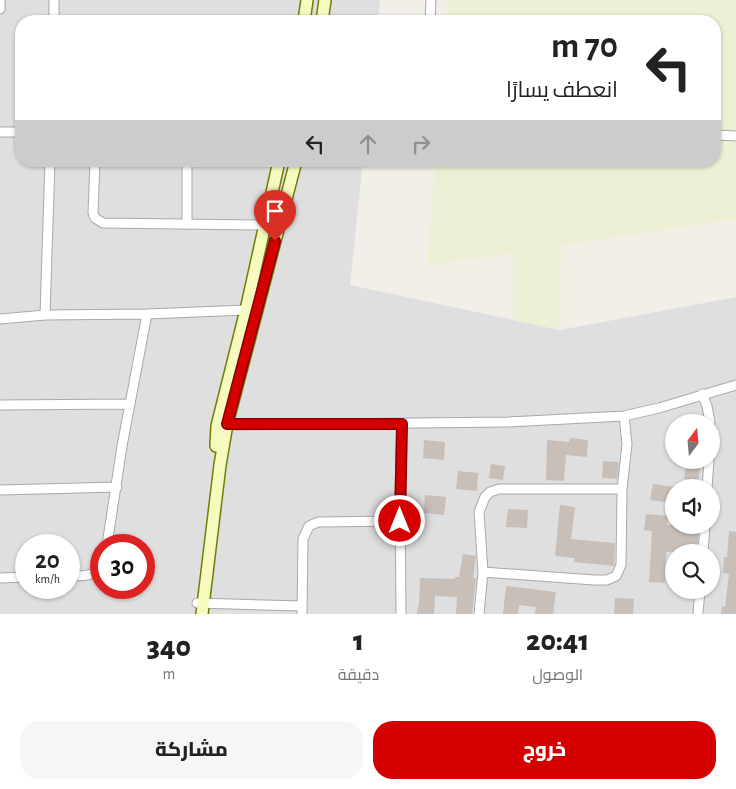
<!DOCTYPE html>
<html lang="ar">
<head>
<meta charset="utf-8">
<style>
  :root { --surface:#fff; --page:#f6f6f6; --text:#222; --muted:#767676; --accent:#d40000 }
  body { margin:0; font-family:"Alegreya Sans",Cairo,sans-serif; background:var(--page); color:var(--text); direction:rtl; height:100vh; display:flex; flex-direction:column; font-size:19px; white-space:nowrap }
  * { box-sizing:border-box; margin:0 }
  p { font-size:16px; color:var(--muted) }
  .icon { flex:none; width:28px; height:28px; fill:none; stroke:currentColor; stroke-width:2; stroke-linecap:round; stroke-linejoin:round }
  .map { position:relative; height:614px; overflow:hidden; direction:ltr }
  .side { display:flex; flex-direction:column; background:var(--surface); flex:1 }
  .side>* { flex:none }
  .banner { position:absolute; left:15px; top:15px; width:706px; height:152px; border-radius:20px; box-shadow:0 1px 4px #0004; direction:rtl; background:#fff; color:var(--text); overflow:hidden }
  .needle { width:32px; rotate:16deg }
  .tools { position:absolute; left:665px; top:414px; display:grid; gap:10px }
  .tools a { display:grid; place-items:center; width:55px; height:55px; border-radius:50%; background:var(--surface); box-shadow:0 1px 4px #0004; font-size:25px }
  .speed { position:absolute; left:15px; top:534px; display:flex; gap:10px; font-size:25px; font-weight:700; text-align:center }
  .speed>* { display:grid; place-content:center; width:65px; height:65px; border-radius:50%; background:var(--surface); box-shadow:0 1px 4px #0004; line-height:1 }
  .speed small { font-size:12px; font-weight:400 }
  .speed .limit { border:8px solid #d22; background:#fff; color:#111 }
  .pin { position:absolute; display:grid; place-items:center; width:42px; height:42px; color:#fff; margin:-51px -21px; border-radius:50% 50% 50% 0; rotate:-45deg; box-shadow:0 0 5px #0007 }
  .pin .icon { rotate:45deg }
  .me { position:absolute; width:55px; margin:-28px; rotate:0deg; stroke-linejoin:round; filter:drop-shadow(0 0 4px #0008) }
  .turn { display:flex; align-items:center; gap:18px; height:105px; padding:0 20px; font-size:22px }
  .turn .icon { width:65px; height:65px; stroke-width:2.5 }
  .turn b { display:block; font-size:35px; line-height:42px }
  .lanes { display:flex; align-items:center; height:48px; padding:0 20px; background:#0003; justify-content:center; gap:25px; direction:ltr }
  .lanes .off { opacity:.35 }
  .eta { display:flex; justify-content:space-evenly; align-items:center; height:85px; text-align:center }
  .eta b { font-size:30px; font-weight:800; line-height:35px }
  .cta { display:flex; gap:10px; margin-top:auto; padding:10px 20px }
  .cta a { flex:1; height:58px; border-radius:20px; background:var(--accent); color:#fff; font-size:20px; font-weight:800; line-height:58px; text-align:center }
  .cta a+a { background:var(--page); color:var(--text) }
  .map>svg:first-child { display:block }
  .residential { fill:#e0dfdf; fill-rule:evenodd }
  .farmland { fill:#eef0d5 }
  .building { fill:#c7bfb8 }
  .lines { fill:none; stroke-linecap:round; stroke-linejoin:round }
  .minor-casing { stroke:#a9a9a9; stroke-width:11 }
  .secondary-casing { stroke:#707d05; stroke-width:14 }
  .minor { stroke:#fff; stroke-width:9 }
  .secondary { stroke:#f7fabf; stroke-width:11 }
  .route-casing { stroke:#8a0000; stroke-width:12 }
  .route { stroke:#d40000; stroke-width:9 }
</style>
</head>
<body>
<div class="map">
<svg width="736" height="614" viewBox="0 0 736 614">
  <rect width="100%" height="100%" fill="#f2efe9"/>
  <!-- residential -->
  <path class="residential" d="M0,0h380l-2,21h-357v140h342l-13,124 210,45 176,-33v317h-736zM674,422h37v38h-37zM674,488h37v37h-37zM26,545h43v43h-43zM101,545h43v43h-43zM674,552h37v38h-37z"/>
  <!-- farmland -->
  <path class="farmland" d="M447,0h289v219l-175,27 -1,84 -47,-10v-67l-86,13 8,-105h280v-140h-269z"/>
  <!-- building -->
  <path class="building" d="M570,438l18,2 -1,17 -21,-2 -2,26 -18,-1 1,-40 22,2z
    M424,440l21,2 -1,18 -21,-2z
    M603,461l16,1 -2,17 -15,-1z
    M491,464l14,2 -2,14 -14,-2z
    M686,465l14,2 -2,14 -14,-2z
    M458,471l20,2 -1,18 -21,-2z
    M653,484l21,3 -1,16 -23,-3z
    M425,495l21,2 -2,18 -20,-2z
    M560,505l15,2 -4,32 44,4 -1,23 -40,-4 1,-4 -20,-2z
    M508,509l20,1 -1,18 -21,-1z
    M646,514l22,2 -1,9h32l-2,27h-31l-1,31 -16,-1 3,-51 -8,-1z
    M729,531l7,1v82h-15l1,-8 3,1 4,-33 -6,-1 1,-16h3z
    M463,554l13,2 -3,22h3l-4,36h-16l1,-17 -22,-1 -1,18h-17l1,-8h1l1,-28 35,1v-2h4z
    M506,586l50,6 -3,22h-18l1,-7 -17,-2 -1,9h-15z
    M615,598l19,1 -1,15h-19z"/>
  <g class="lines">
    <!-- minor casing -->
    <g class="minor-casing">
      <path id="minor" d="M0,9v-9
        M54,21v-21
        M430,21l1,-21
        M0,132h21
        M715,135l21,1
        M95,161l-2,52 2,5 8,5 162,2
        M187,161v62
        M45,315l5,-154
        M0,319l45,-4 102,-1 99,-4
        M702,394l5,12 3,16
        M0,405l130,-1
        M223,425l285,-3 116,-6 35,-8 77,-23
        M707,488l2,-28
        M0,490l117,-3
        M107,545l15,-99 25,-132
        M703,552l2,-27
        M483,572l111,8h13l9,-4 5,-11 1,-76 5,-45 -3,-28
        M69,576c12,0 24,1 32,-9
        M0,578l26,-1
        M197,603l105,3
        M302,614l1,-75 6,-13 9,-4 82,-1
        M401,614l-1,-121 2,-69
        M479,614l4,-42 -4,-60 6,-15 5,-5 9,-3h123
        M698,614l2,-24"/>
    </g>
    <!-- secondary casing -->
    <g class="secondary-casing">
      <path id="secondary" d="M304,21l3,-21
        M322,21l3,-21
        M216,446l1,-20 29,-116 33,-149
        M202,614l18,-149 7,-41 69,-263"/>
    </g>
    <!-- minor -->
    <use href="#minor" class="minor"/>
    <!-- secondary -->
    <use href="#secondary" class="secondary"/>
  </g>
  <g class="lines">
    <!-- route casing -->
    <g class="route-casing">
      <path id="route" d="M275,241l-48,183h175l-2,97"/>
    </g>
    <!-- route -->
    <use href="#route" class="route"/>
  </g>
</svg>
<div class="tools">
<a><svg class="needle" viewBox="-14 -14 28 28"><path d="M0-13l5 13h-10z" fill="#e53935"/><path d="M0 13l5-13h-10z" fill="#767676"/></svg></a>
<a><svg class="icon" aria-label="sound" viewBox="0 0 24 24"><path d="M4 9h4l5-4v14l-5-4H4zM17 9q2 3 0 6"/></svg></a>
<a><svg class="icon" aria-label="search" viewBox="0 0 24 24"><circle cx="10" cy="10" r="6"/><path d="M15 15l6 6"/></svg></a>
</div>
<div class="speed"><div>20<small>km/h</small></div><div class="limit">30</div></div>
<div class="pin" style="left:275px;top:241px;background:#d93025"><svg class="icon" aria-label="arrive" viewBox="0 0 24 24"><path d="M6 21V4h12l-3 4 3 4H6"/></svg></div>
<svg class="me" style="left:400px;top:521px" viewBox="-20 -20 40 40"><circle r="17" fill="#d40000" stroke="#fff" stroke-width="3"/><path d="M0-11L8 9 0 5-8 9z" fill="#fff"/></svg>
<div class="banner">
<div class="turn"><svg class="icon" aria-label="left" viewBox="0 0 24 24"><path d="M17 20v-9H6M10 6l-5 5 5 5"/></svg><div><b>70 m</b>انعطف يسارًا</div></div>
<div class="lanes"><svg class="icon" aria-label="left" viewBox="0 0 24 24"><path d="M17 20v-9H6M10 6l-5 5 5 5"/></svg><svg class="icon off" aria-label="ahead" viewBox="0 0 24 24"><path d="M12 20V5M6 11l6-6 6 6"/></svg><svg class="icon off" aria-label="right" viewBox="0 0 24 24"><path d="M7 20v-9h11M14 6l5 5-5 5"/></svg></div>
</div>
</div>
<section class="side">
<div class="eta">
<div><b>20:41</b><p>الوصول</p></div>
<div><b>1</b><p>دقيقة</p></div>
<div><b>340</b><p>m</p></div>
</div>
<div class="cta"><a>خروج</a><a>مشاركة</a></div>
</section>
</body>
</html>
